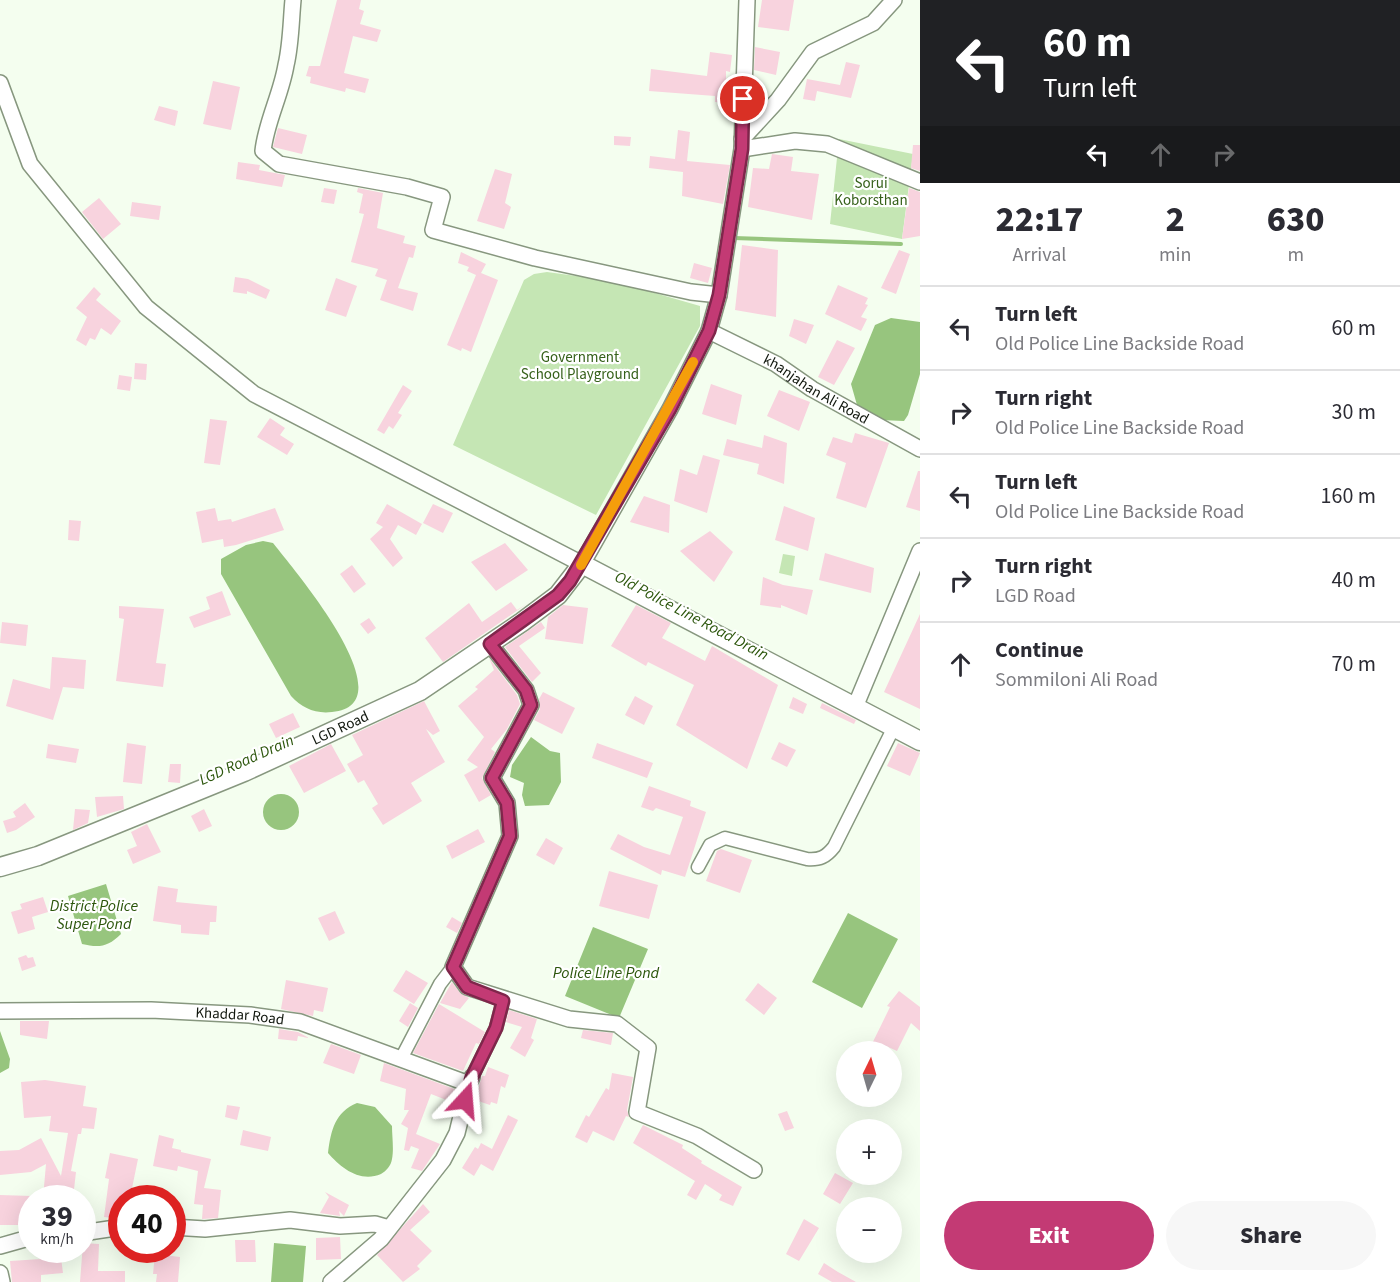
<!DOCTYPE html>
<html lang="en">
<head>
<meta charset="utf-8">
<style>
  :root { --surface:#fff; --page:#f7f7f7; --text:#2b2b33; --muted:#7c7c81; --line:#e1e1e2; --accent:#c33a74 }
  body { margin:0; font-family:"Source Sans 3",sans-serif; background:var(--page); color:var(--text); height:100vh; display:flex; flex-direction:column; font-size:22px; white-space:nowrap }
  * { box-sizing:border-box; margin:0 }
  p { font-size:20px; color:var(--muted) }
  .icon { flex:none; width:33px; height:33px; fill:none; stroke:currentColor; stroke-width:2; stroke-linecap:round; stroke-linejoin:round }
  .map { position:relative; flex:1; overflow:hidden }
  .side { display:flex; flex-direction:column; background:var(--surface); width:480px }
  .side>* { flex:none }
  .guide { background:#202124; color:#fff; overflow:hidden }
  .needle { width:39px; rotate:5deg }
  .buttons { position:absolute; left:836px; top:1041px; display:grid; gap:12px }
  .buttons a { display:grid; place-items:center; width:66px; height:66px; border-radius:50%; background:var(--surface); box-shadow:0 6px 24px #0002; font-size:30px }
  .speed { position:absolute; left:18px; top:1185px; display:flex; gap:12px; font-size:30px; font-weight:700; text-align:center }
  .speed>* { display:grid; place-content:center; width:78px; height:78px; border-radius:50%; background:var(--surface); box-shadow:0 6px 24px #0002; line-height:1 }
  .speed small { font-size:15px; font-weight:400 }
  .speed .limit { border:9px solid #d22; background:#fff; color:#111 }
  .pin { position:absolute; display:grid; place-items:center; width:51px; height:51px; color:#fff; margin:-26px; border:3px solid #fff; border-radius:50%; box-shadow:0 2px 6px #0007 }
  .me { position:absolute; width:66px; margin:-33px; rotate:19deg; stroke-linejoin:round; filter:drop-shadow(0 0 4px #0008) }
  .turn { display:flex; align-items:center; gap:21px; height:126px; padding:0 24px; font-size:27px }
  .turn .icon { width:78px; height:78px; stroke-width:2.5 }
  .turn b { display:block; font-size:42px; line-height:51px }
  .lanes { display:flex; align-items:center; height:57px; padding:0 24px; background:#0003; justify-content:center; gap:30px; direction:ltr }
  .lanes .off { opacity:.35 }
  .eta { display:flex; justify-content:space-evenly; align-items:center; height:102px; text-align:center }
  .eta b { font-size:36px; font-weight:800; line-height:42px }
  .primary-button { display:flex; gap:12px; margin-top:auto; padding:12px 24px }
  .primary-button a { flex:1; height:69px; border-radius:36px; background:var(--accent); color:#fff; font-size:24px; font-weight:800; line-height:69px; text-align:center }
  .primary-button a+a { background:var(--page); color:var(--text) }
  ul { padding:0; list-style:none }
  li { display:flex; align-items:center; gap:18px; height:84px; padding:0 24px; border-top:2px solid var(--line) }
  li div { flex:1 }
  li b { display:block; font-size:22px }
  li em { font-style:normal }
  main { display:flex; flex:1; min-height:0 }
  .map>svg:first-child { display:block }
  .green { fill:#c5e6b4 }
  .water { fill:#97c57e }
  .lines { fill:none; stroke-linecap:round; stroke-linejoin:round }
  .stream { stroke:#97c57e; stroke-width:4 }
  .building { fill:#f8d3de }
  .minor-casing { stroke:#87977f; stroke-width:15 }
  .tertiary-casing { stroke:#87977f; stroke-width:18 }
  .secondary-casing { stroke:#87977f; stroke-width:21 }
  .minor { stroke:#fff; stroke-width:12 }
  .tertiary { stroke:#fff; stroke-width:15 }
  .secondary { stroke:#fff; stroke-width:18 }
  .route-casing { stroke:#7f264b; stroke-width:15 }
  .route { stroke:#c33a74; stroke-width:10 }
  .slow { stroke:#f59e0b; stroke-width:10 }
  .labels { text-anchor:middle; stroke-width:4.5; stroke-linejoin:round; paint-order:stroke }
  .park-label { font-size:15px; fill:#36611a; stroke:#fff }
  .street-label { font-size:15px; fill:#10160d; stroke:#fff }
  .water-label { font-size:16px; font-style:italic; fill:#2c560c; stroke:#fff }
</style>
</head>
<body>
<main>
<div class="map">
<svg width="920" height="1282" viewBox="0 0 920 1282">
  <rect width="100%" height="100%" fill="#f4feef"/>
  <!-- green -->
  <path class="green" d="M839,139l74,15 -11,85 -72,-15z
    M547,272l66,9 87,25v20l-104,189 -143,-70 71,-165 10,-6z
    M783,554l12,2 -3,20 -13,-3z"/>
  <!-- water -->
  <path class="water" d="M891,318l29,4v52l-12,41 -4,6 -24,-1 -23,-15 -6,-21 24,-59z
    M263,541l10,2 4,5c18,23 132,157 55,164 -17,2 -30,-4 -41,-16l-70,-122v-15l25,-14z
    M531,737l19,14 10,2 1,29 -12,23 -24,1 -3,-11 2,-12 -14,-6 2,-12z
    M263 812a18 18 0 1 1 36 0a18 18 0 1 1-36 0Z
    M106,884l15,50c-13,13 -22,14 -39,10l-14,-48z
    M848,913l50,26 -36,69 -50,-26z
    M593,927l55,22 -29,69 -54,-22z
    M0,1031l10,28 -1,9 -9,5z
    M357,1103l18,4 17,19c0,10 2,23 0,33 -1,7 -6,12 -11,15 -21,9 -40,-6 -53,-21 3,-23 7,-41 29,-50z
    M274,1243l32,3 -3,36h-32z"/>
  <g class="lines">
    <!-- stream -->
    <path class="stream" d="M734,238l167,6"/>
  </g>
  <!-- building -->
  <path class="building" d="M337,0h24l-2,9 5,2 -4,13 21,6 -4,12 -24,-6 -9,37 25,6 -4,14 -19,-5 -1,4 -35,-9 1,-6 -5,-1 3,-10h11z
    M762,0h32l-5,31 -31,-4z
    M755,47l25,5 -4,23 -22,-5z
    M710,52l22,3 -2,17 -4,-1v32l-11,-1v-6l-66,-5 2,-22 56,7z
    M846,62l14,3 -9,33 -34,-7 -2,10 -12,-2 4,-20 33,6z
    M213,81l27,6 -9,43 -28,-6z
    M159,106l19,5 -3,15 -21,-6z
    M278,128l29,7 -5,19 -29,-7z
    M678,130l12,2 -3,29 43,4 -7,39 -41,-8 1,-24 -34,-4 1,-12 25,3z
    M614,136l17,1 -1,9 -16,-1z
    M913,145h7v26l-9,-3z
    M772,154l21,3 -2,14 28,3 -7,46 -64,-13 5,-39 16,1z
    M238,162l22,3 -1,5 26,5 -3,12 -46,-8z
    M495,169l17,5 -7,29 6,4 -7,22 -27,-8z
    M324,188l13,2 -3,14 -13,-2z
    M358,188l25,5 -6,35 28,8 -2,7 13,3 -3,12 -4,-1 -11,31 20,5 -5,18 -33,-11 7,-20 -12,-4 3,-7 -27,-7 13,-48 -5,-1 4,-19 -6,-2z
    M909,188l11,4v44l-18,3z
    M99,198l22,26 -18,15 -21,-27z
    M132,202l29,4 -2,14 -29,-4z
    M742,245l36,5 -2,67 -41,-7z
    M899,250l11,4 -14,40 -15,-6z
    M461,252l25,12 -5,9 17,7 -27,72 -9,-4 -1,3 -14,-6 29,-70 -9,-4 2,-4 -11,-4z
    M694,263l18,5 -4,15 -18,-5z
    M235,277l13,2 22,11 -4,9 -19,-8v3l-14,-2z
    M336,278l21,8 -11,31 -21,-7z
    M838,285l30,13 -3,6 3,1 -7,12 6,2 -6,12 -36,-17z
    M94,287l7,7 -5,6 25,21 -10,14 -10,-7 -6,12 -5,-2 -4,8 -10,-6 11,-23 -11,-9z
    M794,319l20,6 -8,19 -17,-8z
    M837,340l18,8 -21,37 -16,-8z
    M135,363l12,1 -1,16 -12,-1z
    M119,375l13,2 -2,14 -13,-2z
    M711,384l31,11 -6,30 -34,-11z
    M403,385l9,6 -14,22 4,2 -9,14 -4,-3 -5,8 -7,-4z
    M779,390l31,12 -11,29 -32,-15z
    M270,418l15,10 -5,7 14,9 -7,11 -30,-18z
    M210,419l17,2 -7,44 -16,-2z
    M855,433l34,10 -23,65 -30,-10 10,-35 -20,-8 7,-18 19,6z
    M764,435l23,8 -3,41 -27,-10 2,-10 -36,-9 4,-16 35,9z
    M703,455l17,5 -13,53 -33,-12 6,-32 17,6z
    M918,471h2v40l-14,-4z
    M644,496l26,9 -1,28 -39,-11z
    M387,504l35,20 -6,11 -18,-10 -8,14 13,19 -10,9 -23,-28 13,-12 -7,-4z
    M433,504l20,9 -10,20 -20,-10z
    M784,506l31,12 -7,33 -33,-11z
    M215,508l3,13 13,-2 1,3 43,-14 9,22 -48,15 -12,2 -1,-8 -21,4 -6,-31z
    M69,520l12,1 -2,20 -11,-1z
    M710,531l23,21 -19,30 -34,-31z
    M505,543l23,27 -32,21 -25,-29z
    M825,553l49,15 -3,25 -52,-13z
    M352,565l14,19 -12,9 -14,-19z
    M763,577l20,8 30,5 -6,25 -26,-10v3l-21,-3z
    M222,591l9,24 -37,13 -5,-11 21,-8 -4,-12z
    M511,602l6,8 11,-7 -85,59 -18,-24 44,-35 13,19z
    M563,605l25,3 -5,36 -38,-5 3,-22z
    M636,605l35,18 -9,15 43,23 7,-15 66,39 -31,84 -71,-44 18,-40 -46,-23 -2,4 -35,-20z
    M119,606l45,3 -8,54 10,1 -3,23 -47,-6 8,-62 -5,-1z
    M920,614v95l-36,-17z
    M369,618l7,10 -8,6 -8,-10z
    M2,622l26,3 -2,21 -26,-3z
    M541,622l4,6 -26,18 22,27 -9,9 -27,-35z
    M52,657l34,3 -2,29 -21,-2 -10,33 -47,-14 7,-27 37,10z
    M489,658l28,37 3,9 -13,25 -16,20 4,3 -13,26 9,17 -12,7 -15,-27 14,-8 -11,-7 17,-23 -26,-31 20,-17 -3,-2 19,-17z
    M543,692l32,16 -13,26 -28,-14 6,-11 -1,-10z
    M635,696l18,10 -9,19 -19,-10z
    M793,697l14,7 -4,10 -14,-6z
    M424,701l16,30 -7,4 -7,-6 19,33 -34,21 11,18 -39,24 -11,-17 6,-4 -14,-24 -6,3 -11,-19 16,-9 -11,-20z
    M822,703l34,17 -2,4 -34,-16z
    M293,713l7,14 -24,11 -7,-14z
    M779,742l17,8 -9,17 -16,-8z
    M127,743l19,3 -4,38 -19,-2z
    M597,743l56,20 -6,15 -55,-20z
    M898,743l22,10 -10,23 -23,-10z
    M48,744l31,5 -3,14 -30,-5z
    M331,744l15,27 -42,22 -15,-27z
    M170,764h11l-1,19 -12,-1z
    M649,786l42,15 -1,5 16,6 -21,65 -23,-7 -1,5 -51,-26 8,-15 26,13 26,8 13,-38 -27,-9 -3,3 -12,-4z
    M123,796l1,13 -27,8 -2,-20z
    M25,803l10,14 -19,13 -9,3 -4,-12 13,-4 -3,-5z
    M75,809l15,1 -2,13 -15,7z
    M204,809l8,17 -13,6 -8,-16z
    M147,824l14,28 -28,12 -6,-14 10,-4 -6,-14z
    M478,829l7,13 -33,17 -6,-13z
    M546,838l17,10 -9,17 -18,-10z
    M721,849l31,11 -12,33 -34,-12 11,-30z
    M609,871l49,14 -9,34 -50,-13z
    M158,886l20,3 -2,13 41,4 -1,16h-6l-1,13 -28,-2v-8l-28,-4z
    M43,897l5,15 -16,5 3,12 -17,5 -7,-22 11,-3 -2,-5z
    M335,911l10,22 -16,8 -11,-23z
    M452,917l10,6 -5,10 -11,-6z
    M26,955l2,3 5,-1 3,9 -14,5 -4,-13z
    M406,970l22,13 -14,21 -21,-13z
    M286,980l42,8 -5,24 -9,-2 -1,6 -32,-7z
    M452,982l8,11 9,5 -9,11 -20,-6z
    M758,983l19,15 -13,17 -19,-15z
    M899,991l21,16v24l-9,-8 -14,28 -11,-5 -3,6h-15l22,-45 -3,-1z
    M410,1003l8,5 -10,19 -9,-6z
    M439,1004l46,28 -6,12 -3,-1 -13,28 -50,-18z
    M509,1010l28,9 -6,19 3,2 -9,17 -15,-9 12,-21 -16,-5z
    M20,1021h29l-2,18 -27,-4z
    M279,1029l19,3 11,6 -11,-2 -1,5 -19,-2z
    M583,1030l30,3 -2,12 -30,-7z
    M331,1044l30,11 -7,19 -31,-11z
    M384,1063l73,27 -3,13 -23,-9 -15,40 24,10 -18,27 -11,-3 8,-19 -8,-3 -2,5 -5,-1 4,-22 -7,-4 8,-14h-5l2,-21 -26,-8z
    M488,1067l21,8 -4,13 -4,-2 -4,18 -6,-2 -1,3 -15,-5 7,-24h3z
    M612,1073l21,4 -6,33 2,7 -3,-1 -12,25 -21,-10 -6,12 -12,-6 11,-22 3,2 17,-29 3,2z
    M45,1080l41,6 -3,20 14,2 -3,21 -12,-1 -1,6h-3l-7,37 5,1 -3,26h-30l3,-34 -15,8 -31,3v-24l19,-1 22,-12 20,38 7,-43 -19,-2 2,-15 -27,2 -3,-36z
    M227,1105l13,2 -3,13 -12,-3z
    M787,1111l7,17 -9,3 -7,-17z
    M508,1115l10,5 -25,51 -12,-7 -7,12 -12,-8 13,-21 3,2 3,-6 11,6z
    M643,1125l40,20 -1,3 20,13 -1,2 41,24 -9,19 -14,-6 3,-5 -17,-11 -9,16 -9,-5 8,-14 -62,-38z
    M243,1130l28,7 -3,14 -28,-6z
    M159,1135l15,4 -2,9 9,2v2l30,7 -7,29 17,2 -3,28 -16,1 1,-14 -9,-1 4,-33 -20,-5 -1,5 -24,-5z
    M110,1153l28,6 -8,39h-8v19l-9,1 -9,-1 5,-38 -4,-1z
    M835,1173l18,10 -13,21 -17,-10z
    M325,1192l24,13 -5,11 -5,-5 1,5 -20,-3 9,-16z
    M0,1195l32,1v29h-32z
    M423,1204l7,8 -20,18 22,21 -15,15 3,3 -17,13 -26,-27z
    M804,1219l15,9 -20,33 -13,-7z
    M340,1237l1,22 -25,1v-22z
    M235,1240h20l1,22h-20z
    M83,1243l16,1 -1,27h27v11h-45z
    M60,1250l3,23 -22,2v7h-29l-2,-21 31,-2 -1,-7z
    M155,1254l25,3 -2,25h-22l1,-8h-4z
    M824,1263l14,9 18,10h-24l-14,-8z"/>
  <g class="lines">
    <!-- minor casing -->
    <g class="minor-casing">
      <path id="minor" d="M698,867l12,-22 15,-7 82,21c13,1 19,-2 27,-12l60,-120
        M402,1057l38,-73 13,-17
        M472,1077l24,-49 7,-27"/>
    </g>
    <!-- tertiary casing -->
    <g class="tertiary-casing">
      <g id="tertiary">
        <path d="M293,0c-2,21 -2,44 -7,65 -5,30 -20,57 -23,86l16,13 128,23 35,10 -9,33 102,28 156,34 28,3"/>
        <path d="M0,83l30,81 116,143 108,87 328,170 88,-155 39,-78 10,-36 23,-146 5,-149"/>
        <path d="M742,139l36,-39 35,-48 60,-29 21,-23"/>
        <path d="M742,149l53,-8 32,3 93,38"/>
        <path id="s1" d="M709,331l67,33 36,25 108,60"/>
        <path d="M490,644l36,46 5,15 -39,73 15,25 3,33 -57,131 14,20 102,32 48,5 31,24 -11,64 60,24 57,34"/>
        <path d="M855,707l65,-156"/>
        <path id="s2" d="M0,1011l151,-1 99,5 50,7 169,62 3,-7"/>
        <path d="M172,1227l33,2 85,-9 50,6 35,-2 14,4"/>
        <path d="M82,1233l40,-6"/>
        <path d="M0,1246l32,-9"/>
        <path d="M0,1273l2,9"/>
        <path d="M331,1282l50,-43 62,-79 14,-27 12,-49"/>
      </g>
    </g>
    <!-- secondary casing -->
    <g class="secondary-casing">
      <g id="secondary">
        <path id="s3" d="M0,867l38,-11 206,-84 176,-81 102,-69 36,-27 24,-31 338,177"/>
      </g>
    </g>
    <!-- minor -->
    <use href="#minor" class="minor"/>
    <!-- tertiary -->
    <use href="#tertiary" class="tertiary"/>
    <!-- secondary -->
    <use href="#secondary" class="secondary"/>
  </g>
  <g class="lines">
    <!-- route casing -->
    <g class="route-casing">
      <path id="route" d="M465,1100l7,-23 24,-49 7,-27 -36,-14 -14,-20 57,-131 -3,-33 -15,-25 39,-73 -5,-15 -36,-46 68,-49 12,-14 100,-172 39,-78 10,-36 23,-146 1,-50"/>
    </g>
    <!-- route -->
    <use href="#route" class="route"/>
    <!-- slow -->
    <path class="slow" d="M581,565l112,-203"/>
  </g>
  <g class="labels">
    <!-- park labels -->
    <g class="park-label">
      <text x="871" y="188">Sorui<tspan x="871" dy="17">Koborsthan</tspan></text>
      <text x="580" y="362">Government<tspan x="580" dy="17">School Playground</tspan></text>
    </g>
    <!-- street labels -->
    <g class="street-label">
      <text dy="5" stroke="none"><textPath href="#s1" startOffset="122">khanjahan Ali Road</textPath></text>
      <text dy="5" stroke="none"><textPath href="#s3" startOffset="368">LGD Road</textPath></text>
      <text dy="5" stroke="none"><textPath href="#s2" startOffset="240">Khaddar Road</textPath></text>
    </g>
    <!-- water labels -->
    <g class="water-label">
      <text transform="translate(692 615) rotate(28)" y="6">Old Police Line Road Drain</text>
      <text transform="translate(246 759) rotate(-24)" y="6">LGD Road Drain</text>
      <text x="94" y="911">District Police<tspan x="94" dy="18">Super Pond</tspan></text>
      <text x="606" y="978">Police Line Pond</text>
    </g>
  </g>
</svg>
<div class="buttons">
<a><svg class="needle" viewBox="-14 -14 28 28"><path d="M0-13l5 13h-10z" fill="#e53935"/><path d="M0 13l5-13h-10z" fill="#7c7c81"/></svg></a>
<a>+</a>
<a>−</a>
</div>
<div class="speed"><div>39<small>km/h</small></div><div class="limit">40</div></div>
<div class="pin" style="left:743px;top:99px;background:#d93025"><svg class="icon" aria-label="arrive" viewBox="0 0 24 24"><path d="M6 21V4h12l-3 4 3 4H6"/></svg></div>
<svg class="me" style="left:465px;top:1100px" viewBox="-20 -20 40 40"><path d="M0-17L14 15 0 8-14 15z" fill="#c33a74" stroke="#fff" stroke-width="4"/></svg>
</div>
<section class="side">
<div class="guide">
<div class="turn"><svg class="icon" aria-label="left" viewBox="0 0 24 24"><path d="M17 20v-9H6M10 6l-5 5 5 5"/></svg><div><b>60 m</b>Turn left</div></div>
<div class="lanes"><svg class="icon" aria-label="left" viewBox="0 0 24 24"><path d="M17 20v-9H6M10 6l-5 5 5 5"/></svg><svg class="icon off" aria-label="ahead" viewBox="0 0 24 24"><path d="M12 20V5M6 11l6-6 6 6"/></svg><svg class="icon off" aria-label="right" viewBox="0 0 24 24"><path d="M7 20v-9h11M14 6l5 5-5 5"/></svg></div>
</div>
<div class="eta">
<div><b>22:17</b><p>Arrival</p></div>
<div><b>2</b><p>min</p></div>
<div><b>630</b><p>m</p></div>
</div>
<ul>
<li><svg class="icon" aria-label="left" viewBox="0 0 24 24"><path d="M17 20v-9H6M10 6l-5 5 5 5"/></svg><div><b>Turn left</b><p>Old Police Line Backside Road</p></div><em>60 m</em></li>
<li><svg class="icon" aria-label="right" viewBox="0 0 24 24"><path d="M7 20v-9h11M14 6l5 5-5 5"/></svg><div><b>Turn right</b><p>Old Police Line Backside Road</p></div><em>30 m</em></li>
<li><svg class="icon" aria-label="left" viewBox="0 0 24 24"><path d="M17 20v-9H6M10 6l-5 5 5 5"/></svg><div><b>Turn left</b><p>Old Police Line Backside Road</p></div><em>160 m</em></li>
<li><svg class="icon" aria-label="right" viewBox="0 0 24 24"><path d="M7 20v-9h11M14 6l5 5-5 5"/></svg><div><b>Turn right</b><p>LGD Road</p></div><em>40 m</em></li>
<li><svg class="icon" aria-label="ahead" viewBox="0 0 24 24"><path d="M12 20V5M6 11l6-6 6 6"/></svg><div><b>Continue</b><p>Sommiloni Ali Road</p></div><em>70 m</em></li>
</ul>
<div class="primary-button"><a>Exit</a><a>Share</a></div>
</section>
</main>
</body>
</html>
